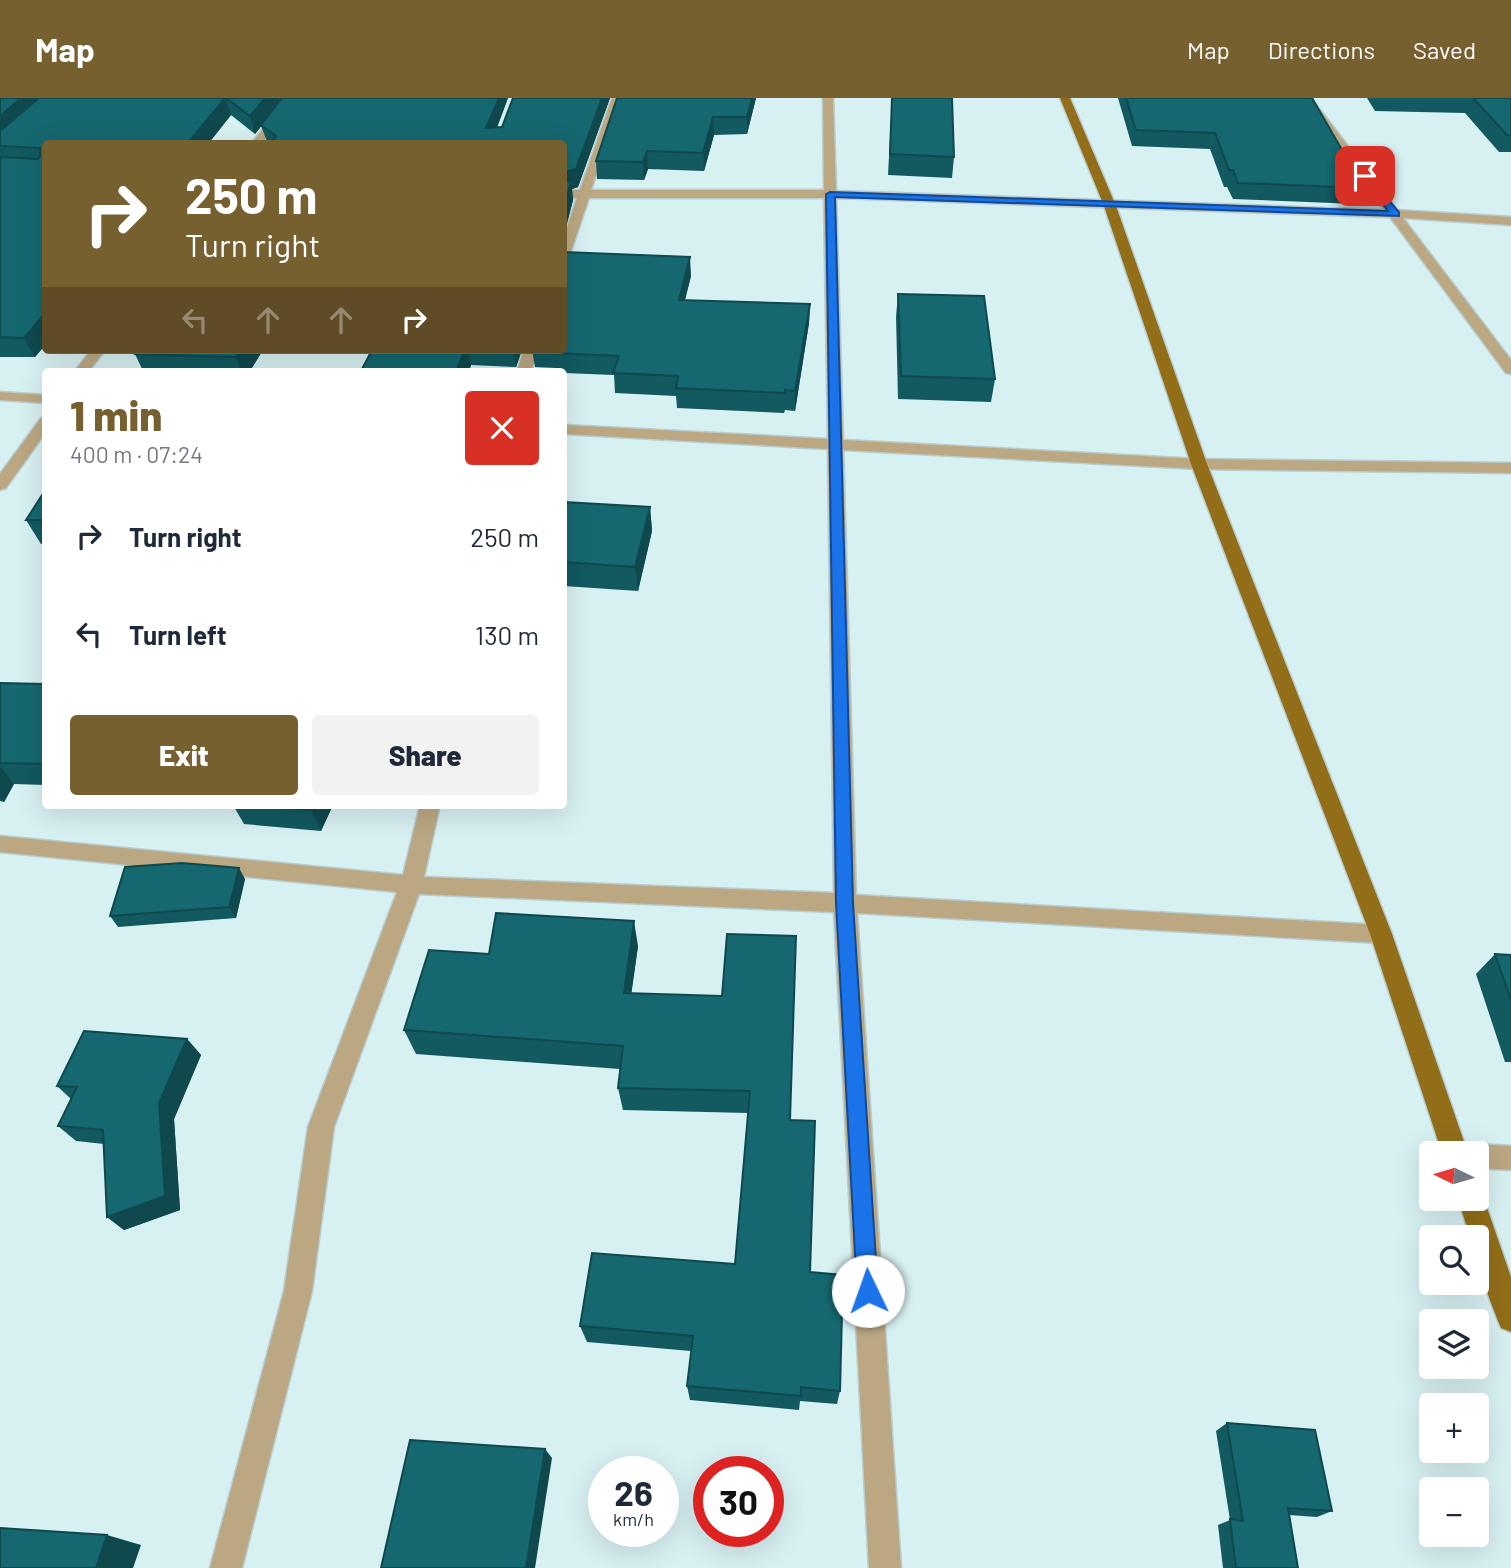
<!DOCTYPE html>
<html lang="en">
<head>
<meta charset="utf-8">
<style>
  :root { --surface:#fff; --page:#f2f2f3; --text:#1f2937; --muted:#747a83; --accent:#776030 }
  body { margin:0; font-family:Barlow,sans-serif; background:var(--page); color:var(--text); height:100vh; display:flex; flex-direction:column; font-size:26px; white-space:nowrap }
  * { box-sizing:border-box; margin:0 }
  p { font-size:23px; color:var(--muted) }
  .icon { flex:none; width:38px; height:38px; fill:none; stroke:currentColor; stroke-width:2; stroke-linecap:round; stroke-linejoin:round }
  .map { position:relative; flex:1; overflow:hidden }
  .details { position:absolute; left:42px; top:270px; width:525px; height:441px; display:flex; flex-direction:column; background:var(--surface); border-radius:7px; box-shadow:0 7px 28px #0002 }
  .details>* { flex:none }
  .banner { position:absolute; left:42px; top:42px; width:525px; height:214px; border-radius:7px; box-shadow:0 7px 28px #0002; background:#776030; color:#fff; overflow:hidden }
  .needle { width:46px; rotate:275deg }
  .fabs { position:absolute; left:1419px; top:1043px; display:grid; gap:14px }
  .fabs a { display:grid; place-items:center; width:70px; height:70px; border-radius:7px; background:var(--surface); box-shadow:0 7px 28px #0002; font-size:35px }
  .speed { position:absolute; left:588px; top:1358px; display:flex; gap:14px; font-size:35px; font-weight:700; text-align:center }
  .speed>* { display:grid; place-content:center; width:91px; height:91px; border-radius:50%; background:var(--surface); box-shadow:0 7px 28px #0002; line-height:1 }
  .speed small { font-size:18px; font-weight:400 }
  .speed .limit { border:10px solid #d22; background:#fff; color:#111 }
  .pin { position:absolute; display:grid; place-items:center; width:60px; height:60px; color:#fff; margin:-30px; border-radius:14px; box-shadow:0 4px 10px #0006 }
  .me { position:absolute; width:77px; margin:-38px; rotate:357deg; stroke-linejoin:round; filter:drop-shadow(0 0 5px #0008) }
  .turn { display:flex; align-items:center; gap:24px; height:147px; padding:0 28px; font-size:32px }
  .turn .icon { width:91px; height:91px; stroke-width:2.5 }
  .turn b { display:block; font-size:49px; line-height:60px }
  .lanes { display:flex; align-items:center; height:66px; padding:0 28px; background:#0003; justify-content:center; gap:35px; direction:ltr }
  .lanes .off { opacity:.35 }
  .round { display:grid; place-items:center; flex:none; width:74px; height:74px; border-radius:7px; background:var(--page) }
  .overview { display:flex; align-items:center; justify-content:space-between; height:119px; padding:0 28px }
  h1 { font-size:42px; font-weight:800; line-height:52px; color:var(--accent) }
  .cta { display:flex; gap:14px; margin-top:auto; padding:14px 28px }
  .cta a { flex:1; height:80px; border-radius:7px; background:var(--accent); color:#fff; font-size:28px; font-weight:800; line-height:80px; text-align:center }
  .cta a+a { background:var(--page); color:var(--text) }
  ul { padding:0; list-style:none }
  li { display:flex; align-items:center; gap:21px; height:98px; padding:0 28px }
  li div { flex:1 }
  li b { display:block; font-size:26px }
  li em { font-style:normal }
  header { display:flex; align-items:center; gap:42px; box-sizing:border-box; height:98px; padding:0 35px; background:var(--accent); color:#fff }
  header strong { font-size:33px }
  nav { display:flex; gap:38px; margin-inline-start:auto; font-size:24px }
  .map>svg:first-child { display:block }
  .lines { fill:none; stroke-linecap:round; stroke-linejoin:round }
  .minor-casing { stroke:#b7cdcf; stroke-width:3 }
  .major-casing { stroke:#b7cdcf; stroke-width:3 }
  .minor { fill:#bba782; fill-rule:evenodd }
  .major { fill:#926e19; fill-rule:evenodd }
  .wall { fill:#125960 }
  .shaded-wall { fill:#0f494e }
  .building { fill:#156870; stroke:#0f494e; stroke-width:2 }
  .route { fill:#1a73e8; stroke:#114b97; stroke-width:2 }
</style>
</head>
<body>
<header>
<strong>Map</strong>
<nav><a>Map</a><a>Directions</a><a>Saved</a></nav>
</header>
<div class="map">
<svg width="1511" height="1470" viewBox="0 0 1511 1470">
  <rect width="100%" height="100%" fill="#d7f0f2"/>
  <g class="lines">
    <!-- minor casing -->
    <g class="minor-casing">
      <path id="minor" d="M287,0h10l-35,46h-11z
        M612,0h10l-31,92h233l-1,-92h10l3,93 548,19 -83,-112h10l86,112 114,7v8l-108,-7 108,142v14l-5,-1 -116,-156 -554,-19 7,242 356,19 312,4v10l-312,-4 -356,-19 13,445 525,30 8,2 3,7 -3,7 -8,2 -524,-30 44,655h-32l-35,-656 -415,-18 -85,233 -22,164 -70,277h-32l74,-277 24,-164 89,-235 -397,-40v-16l403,39 17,-70h20l-16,72 410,16 -6,-444 -264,-15v-9l264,14 -4,-241h-235l-19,56 -6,4v-21l13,-39 -13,-1v-6l16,-1z
        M91,252h14l-16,21h-14z
        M524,252h14l-7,21h-14z
        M0,294l46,3v8l-46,-3z
        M46,319v15l-40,56 -6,2v-16l41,-56z
        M1477,1046l34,2v24l-34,-2v-15h-12l3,-6z"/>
    </g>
    <!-- major casing -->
    <g class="major-casing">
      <path id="major" d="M1060,0h10l46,108 91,258 185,470 76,219h-26l-72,-219 -179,-470 -87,-258z
        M1477,1091l7,10 27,78v55l-10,-4c-12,-29 -24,-60 -24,-91h-7l-12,-38h19z"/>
    </g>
    <!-- minor -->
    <use href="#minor" class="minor"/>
    <!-- major -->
    <use href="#major" class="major"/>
  </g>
  <!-- wall -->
  <path class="wall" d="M0,0h508l-11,30 5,-1 11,-29h97l-32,89 -6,2 1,11 -9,35v-91h-296l-7,-18 -6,8 -24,-19 -23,29h-162v200l-11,13h-35z
    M756,0l-9,36 -33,1 -10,36 -56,-2 -4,11 -47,-1 -1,-18z
    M892,0h60l2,59 -2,21 -64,-3z
    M1118,0h194l52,90 -7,16 -124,-5 -6,-12h-3l-14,-38 -78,-3z
    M1367,0h144v54h-12l-34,-39 -90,-2z
    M691,178l-6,24 125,4 -1,19 -14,88 -10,-1 -1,3 -107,-5 -1,-12 -61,-3 -1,-18 -50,-2v-2h-8v-3l-21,-1 -3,-17h32z
    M898,196l97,85 -4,23 -93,-3 -2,-82z
    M135,252h128l-13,21h-107l-8,-17 1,-2z
    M372,252h150l-6,17 -45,-2 -2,6h-108z
    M46,391v55h-5l-15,-24z
    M564,404l86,5 2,24 -14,60 -74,-5z
    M0,585l46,1v101l-32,-1 -10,18 -4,-1z
    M233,707h100l-12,26 -77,-7z
    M245,781l-9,39 -118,9 -8,-11z
    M638,848l-7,48 159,126 20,152 30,119 -3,13 -37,-3 -1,9 -109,-10 -3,-14 4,-35 -104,-9 -7,-16 155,-62 13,-151 -125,-3 -5,-22 2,-19 -204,-15 -12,-24 85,-76z
    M1495,856l16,1v107h-6l-29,-88z
    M187,941l14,16 -27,64 6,91 -56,20 -17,-13 -3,-73 -28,-3 -18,-15 13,-27 -14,-13z
    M1227,1325l105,88 -15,6 -28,-2 9,53h-75l-5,-43 12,-5 -14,-89z"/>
  <!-- shaded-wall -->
  <path class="shaded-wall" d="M21,0h27l-48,42v-24z
    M225,0l6,17 -23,29h-21z
    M265,0h19l-29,36 -5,-18z
    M499,0h9l-18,46 -4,-16z
    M602,0h8l-32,89 -6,2 1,11 -9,35v-63z
    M752,0h4l-9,36v-17z
    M713,19l1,18 -10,36 -1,-18z
    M647,53l1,18 -4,11 -1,-18z
    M690,159l1,19 -11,43 -1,-19z
    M810,206l-1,19 -14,88v-20z
    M46,214v32l-11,13 -11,-19z
    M240,252h23l-13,21h-9l-5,-14z
    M465,252h3l3,15 -2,6h-13z
    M513,252h9l-6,17z
    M650,409l2,24 -14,60 -3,-24z
    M0,668l14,18 -10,18 -4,-5z
    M313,707h20l-12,26 -10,-21z
    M239,770l6,11 -9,39 -7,-11z
    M634,823l4,25 -10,72 -4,-25z
    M187,941l14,16 -27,64 6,91 -56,20 -17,-13z
    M545,1351l7,9 -17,110h-9z
    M107,1437l34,10 -8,23h-37z"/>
  <!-- building -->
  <path class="building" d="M0,0h21l-21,18z
    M39,0h186l-38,46h-141v168l-22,26 -24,-1v-180l38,2 2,-3v-8l-40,-2v-15z
    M226,0h39l-15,18z
    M282,0h217l-13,30 16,-1 11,-29h89l-26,71 -12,3v-28h-294l6,-8 -15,-11z
    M617,0h135l-5,19h-34l-10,36 -56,-2 -4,11 -47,-1z
    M892,0h60l2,59 -64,-3z
    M1126,0h186l52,90 -126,-5 -5,-13h-4l-14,-37 -79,-3z
    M1473,0h38v38l-4,-1z
    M564,83l7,1 -7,26z
    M564,154l126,5 -11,43 131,4 -15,87 -10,-1v3l-109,-5 2,-12 -65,-3 6,-17 -66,-3 1,-3h10z
    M898,196l86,2 11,83 -94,-3z
    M137,252h103l-4,7 -101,-3z
    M372,252h93l-9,21h-95z
    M46,391v31h-20z
    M564,404l86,5 -15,60 -71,-5z
    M0,585l46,1v80l-46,-1z
    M249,707h64l-2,5z
    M182,765l57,5 -10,39 -119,9 15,-49z
    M496,815l138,8 -10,72 98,3 5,-62 69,2 -6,184 25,1 -5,151 33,3 -3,116 -39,-4v9l-114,-10 6,-50 -113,-10 12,-73 143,11 15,-173 -132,-3 5,-42 -219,-16 25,-80 60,4z
    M1495,856l16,1v45z
    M84,933l103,8 -28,64 6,93 -58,21 -4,-87 -45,-4 19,-39 -20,-1z
    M1227,1325l88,7 17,81 -44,-3 10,60h-62l-6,-49 13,2z
    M410,1342l135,9 -19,119h-145z
    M0,1430l107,7 -11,33h-96z"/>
  <!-- route -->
  <path class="route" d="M1365,75l34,39v4l-564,-19 18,706 25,388 -3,7 -7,3 -8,-3 -3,-7 -21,-388 -10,-709 4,-2 558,19 -27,-35z"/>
</svg>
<div class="fabs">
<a><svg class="needle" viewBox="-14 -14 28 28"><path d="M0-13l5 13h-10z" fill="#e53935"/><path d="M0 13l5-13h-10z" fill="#747a83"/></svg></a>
<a><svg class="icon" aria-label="search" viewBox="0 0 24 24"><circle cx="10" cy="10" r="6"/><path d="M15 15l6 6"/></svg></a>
<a><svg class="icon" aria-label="layers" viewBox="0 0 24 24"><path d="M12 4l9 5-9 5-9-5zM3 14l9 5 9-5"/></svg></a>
<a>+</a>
<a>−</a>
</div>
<div class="speed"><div>26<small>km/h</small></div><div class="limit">30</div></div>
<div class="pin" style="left:1365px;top:78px;background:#d93025"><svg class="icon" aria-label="arrive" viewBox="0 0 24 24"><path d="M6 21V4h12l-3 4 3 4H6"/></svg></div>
<svg class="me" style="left:868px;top:1193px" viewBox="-20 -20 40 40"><circle r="19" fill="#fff"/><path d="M0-13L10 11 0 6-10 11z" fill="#1a73e8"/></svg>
<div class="banner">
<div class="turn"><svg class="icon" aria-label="right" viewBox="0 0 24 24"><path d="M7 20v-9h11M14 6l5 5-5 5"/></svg><div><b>250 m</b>Turn right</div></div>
<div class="lanes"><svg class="icon off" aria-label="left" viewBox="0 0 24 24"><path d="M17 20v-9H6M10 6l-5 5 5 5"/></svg><svg class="icon off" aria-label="ahead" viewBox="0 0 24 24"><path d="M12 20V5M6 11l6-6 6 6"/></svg><svg class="icon off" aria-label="ahead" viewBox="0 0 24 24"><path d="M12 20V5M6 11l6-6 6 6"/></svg><svg class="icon" aria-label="right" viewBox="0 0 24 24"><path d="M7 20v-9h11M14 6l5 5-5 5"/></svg></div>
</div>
<section class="details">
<div class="overview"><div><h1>1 min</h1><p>400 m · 07:24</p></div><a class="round" style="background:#d93025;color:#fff"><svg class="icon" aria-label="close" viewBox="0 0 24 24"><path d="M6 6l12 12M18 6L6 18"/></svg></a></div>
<ul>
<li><svg class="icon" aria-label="right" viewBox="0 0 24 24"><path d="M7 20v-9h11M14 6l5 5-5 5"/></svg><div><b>Turn right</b></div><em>250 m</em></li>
<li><svg class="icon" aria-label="left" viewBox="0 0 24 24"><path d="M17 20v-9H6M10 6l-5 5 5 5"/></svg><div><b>Turn left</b></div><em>130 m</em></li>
</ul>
<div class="cta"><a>Exit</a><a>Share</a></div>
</section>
</div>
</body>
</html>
